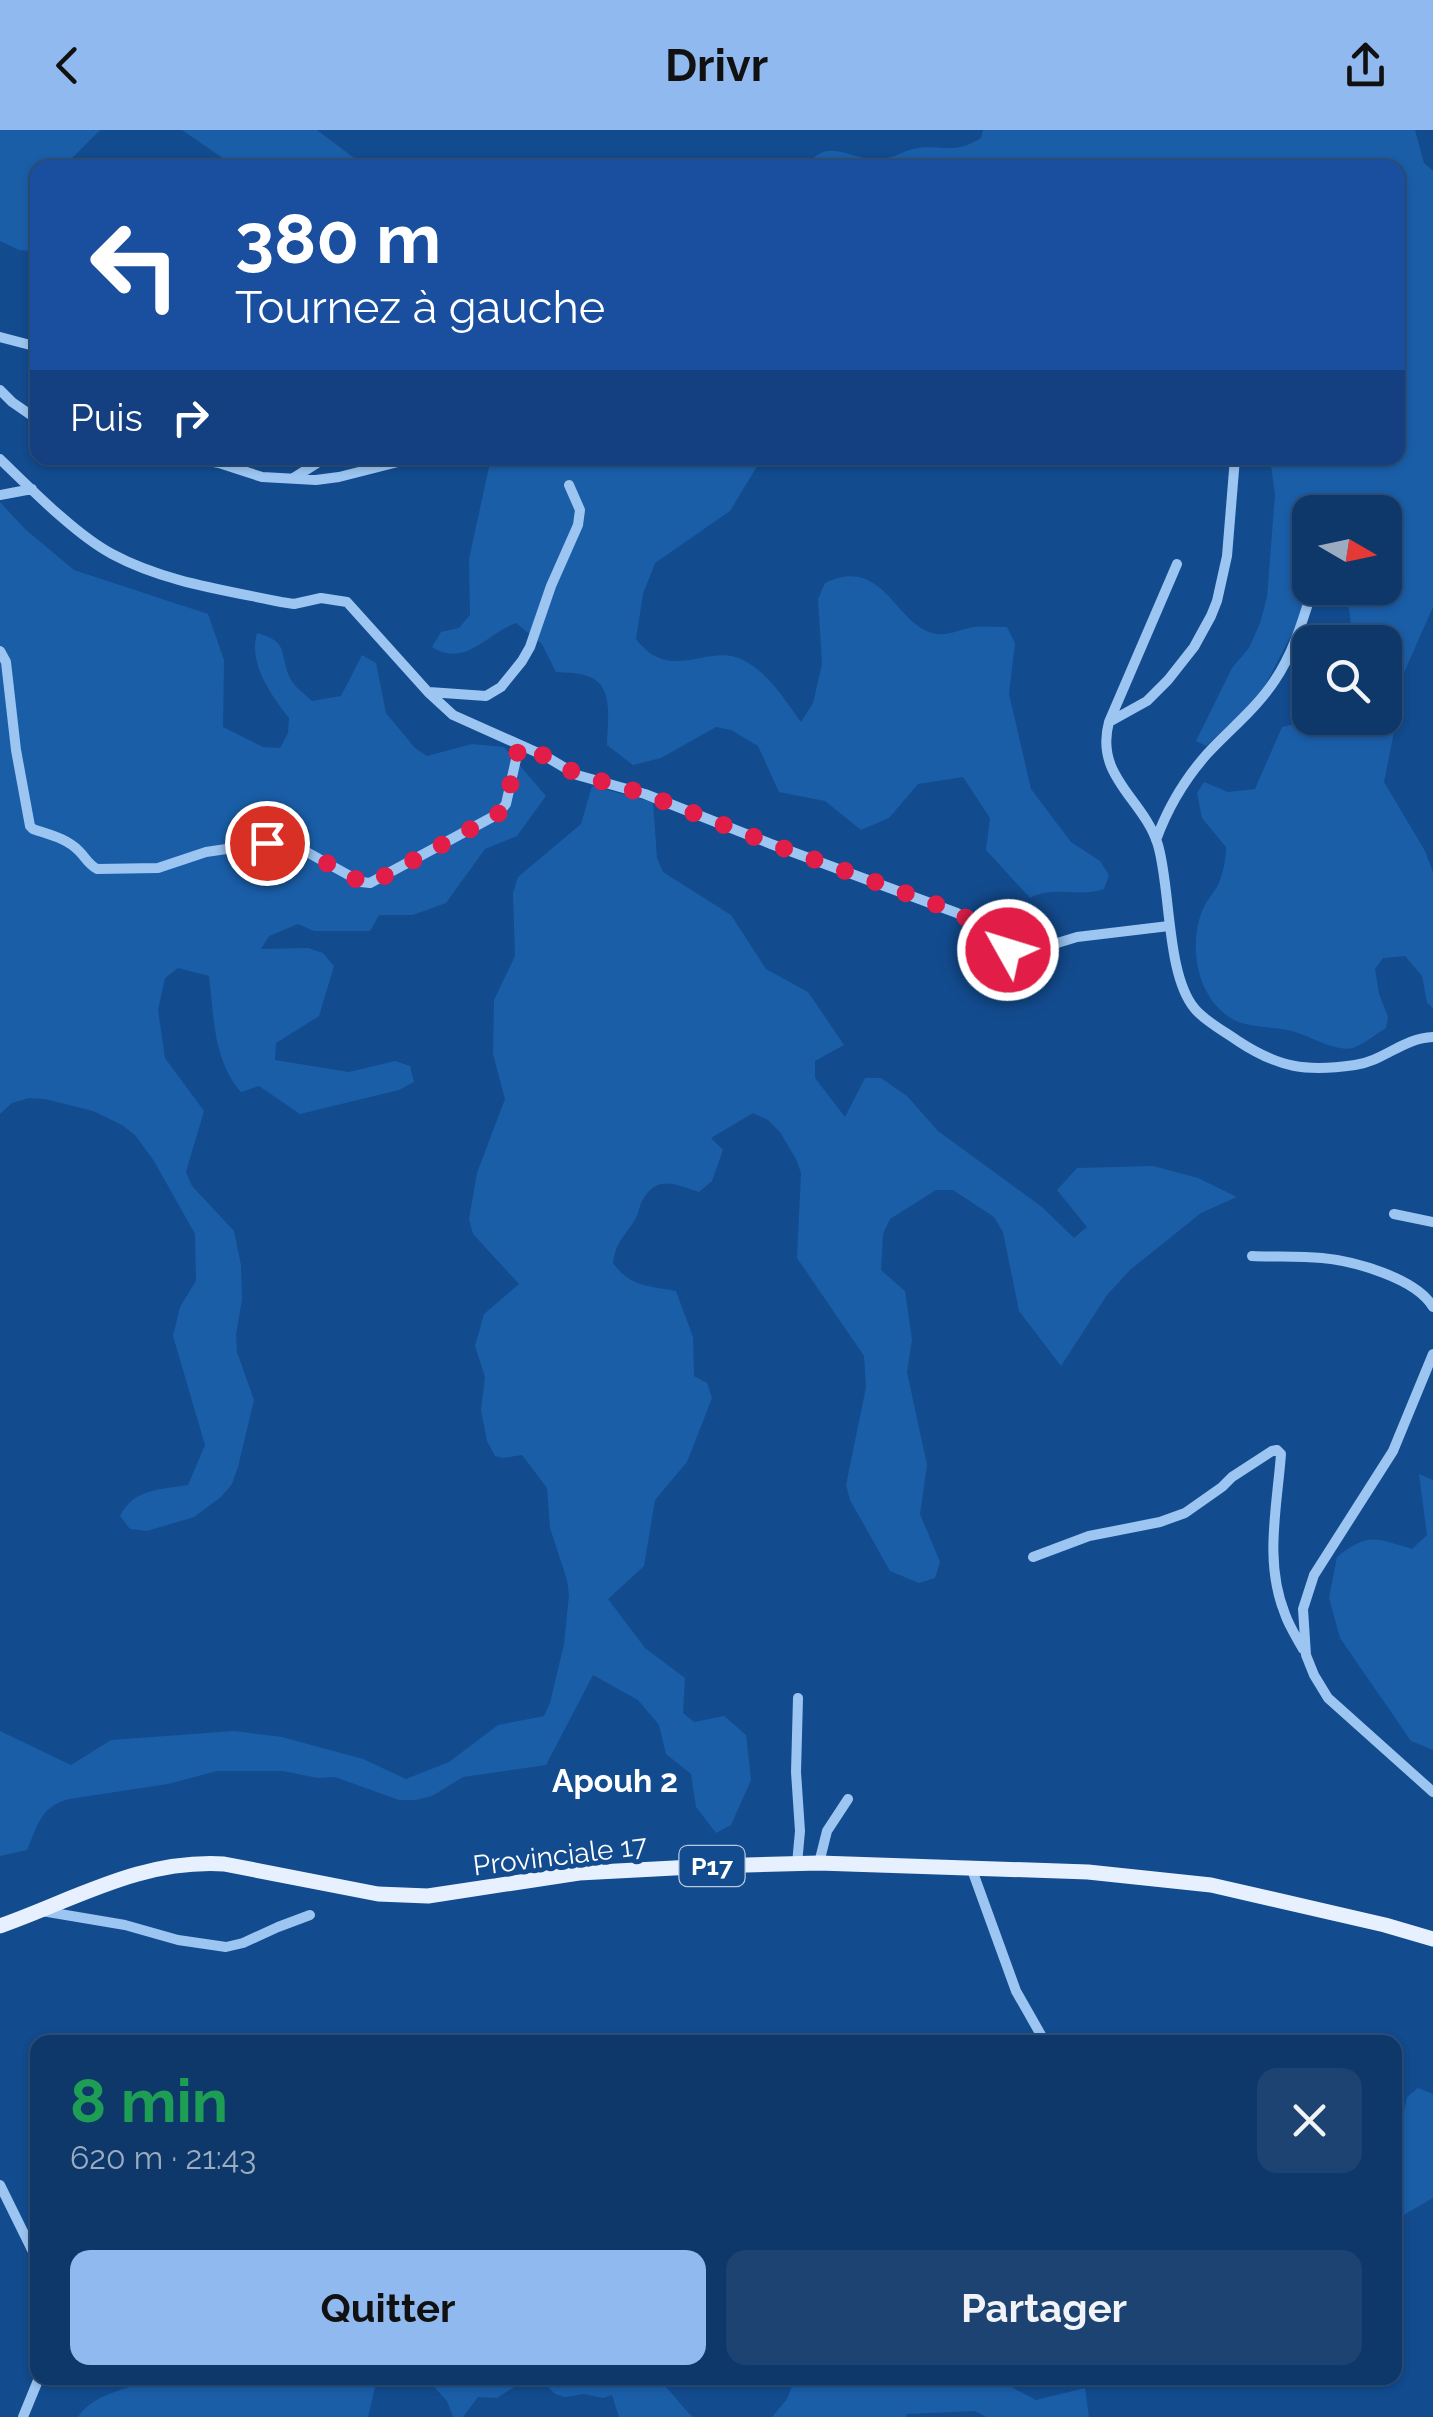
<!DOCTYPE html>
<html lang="fr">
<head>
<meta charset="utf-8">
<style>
  :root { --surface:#0e386a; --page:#1c4372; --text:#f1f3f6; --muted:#9bacc1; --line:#2e527e; --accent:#90b9f0 }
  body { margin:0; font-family:Raleway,sans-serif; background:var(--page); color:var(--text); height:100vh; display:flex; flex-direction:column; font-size:38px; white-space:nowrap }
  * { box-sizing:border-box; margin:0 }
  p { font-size:32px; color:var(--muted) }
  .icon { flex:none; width:55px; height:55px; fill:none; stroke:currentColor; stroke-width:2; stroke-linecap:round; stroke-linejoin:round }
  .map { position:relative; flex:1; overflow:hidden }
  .drawer { position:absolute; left:30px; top:1905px; width:1372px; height:350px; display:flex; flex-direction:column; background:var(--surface); border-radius:20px; box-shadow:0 2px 8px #0004,0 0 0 2px var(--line) }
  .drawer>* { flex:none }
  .top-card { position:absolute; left:30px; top:30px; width:1375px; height:305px; border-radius:20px; box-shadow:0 2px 8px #0004,0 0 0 2px var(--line); background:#1a4fa0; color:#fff; overflow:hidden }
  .needle { width:65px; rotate:99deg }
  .controls { position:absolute; left:1292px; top:365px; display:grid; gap:20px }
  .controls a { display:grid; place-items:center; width:110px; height:110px; border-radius:20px; background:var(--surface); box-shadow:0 2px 8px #0004,0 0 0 2px var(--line); font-size:50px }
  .pin { position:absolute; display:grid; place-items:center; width:85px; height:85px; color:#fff; margin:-42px; border:5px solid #fff; border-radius:50%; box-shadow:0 2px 10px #0007 }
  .me { position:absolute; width:110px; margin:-55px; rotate:309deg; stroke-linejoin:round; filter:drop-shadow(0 0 8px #0008) }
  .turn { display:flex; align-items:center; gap:35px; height:210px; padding:0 40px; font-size:45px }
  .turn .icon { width:130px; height:130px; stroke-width:2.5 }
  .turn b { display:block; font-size:70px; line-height:85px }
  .then { display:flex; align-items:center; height:95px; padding:0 40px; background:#0003; gap:20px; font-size:38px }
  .round { display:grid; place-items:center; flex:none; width:105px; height:105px; border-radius:20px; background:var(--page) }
  .headline { display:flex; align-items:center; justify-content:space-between; height:170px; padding:0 40px }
  h1 { font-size:60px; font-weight:700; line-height:75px; color:#1e9e55 }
  .action { display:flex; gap:20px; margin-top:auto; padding:20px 40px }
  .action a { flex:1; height:115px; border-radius:20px; background:var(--accent); color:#111; font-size:40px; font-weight:700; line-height:115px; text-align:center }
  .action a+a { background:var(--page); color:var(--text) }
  header { display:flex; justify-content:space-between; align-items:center; height:130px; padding:0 40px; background:var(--accent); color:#111; font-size:45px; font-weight:700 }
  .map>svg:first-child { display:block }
  .green { fill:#1a5ea8 }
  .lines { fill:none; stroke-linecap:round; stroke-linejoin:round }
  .minor { stroke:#9cc5f1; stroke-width:10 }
  .primary { stroke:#e6f0ff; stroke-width:15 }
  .route { stroke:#e11d48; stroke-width:18; stroke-dasharray:0 32.4 }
  .labels { text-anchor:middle; stroke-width:10; stroke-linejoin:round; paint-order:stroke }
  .shield { fill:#124b8e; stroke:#b8c9dd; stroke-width:2.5 }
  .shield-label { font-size:25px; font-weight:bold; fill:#fff }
  .street-label { font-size:28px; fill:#fff; stroke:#124b8e }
  .quarter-label { font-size:32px; font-weight:bold; fill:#fff; stroke:#124b8e }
</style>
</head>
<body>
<header><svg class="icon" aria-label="back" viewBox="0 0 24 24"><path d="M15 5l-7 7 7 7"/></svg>Drivr<svg class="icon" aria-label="share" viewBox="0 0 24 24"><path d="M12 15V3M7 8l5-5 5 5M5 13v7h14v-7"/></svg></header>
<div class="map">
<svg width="1433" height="2287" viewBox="0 0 1433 2287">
  <rect width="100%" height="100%" fill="#124b8e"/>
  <!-- green -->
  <path class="green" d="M0,0h100l-37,37 -25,1v52l-4,5v26l-15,-1 -19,-9z
    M182,0h135l49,37h-136l-6,-8z
    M983,0h432l9,33 9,8v436l-38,86 -1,39 -10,50 41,69 8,21v136l-6,-5 -5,-27 -17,-20 -22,2 -8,11 4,25 9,23 -2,11c-10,6 -22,16 -33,20 -18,5 -47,-15 -66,-18 -16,-3 -39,-3 -53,-10 -37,-20 -46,-73 -32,-109 4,-10 11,-17 16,-26 5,-12 8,-25 8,-38l-24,-29 -5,-25 7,-11 24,10 27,-3 27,-62 13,-3 12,6 14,-3 4,-9h60v-76h-46c19,-12 9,-31 7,-50l-8,-4h47v-76h-75v76l-15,40 -36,69 -53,49 -10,-5 36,-73 17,-20 11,-25 7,-26 8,-102 -5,-37h128v-290h-593c23,-36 49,-4 78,-9 11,-1 20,-8 30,-10 28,-6 40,7 68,-11z
    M491,328h271l-32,53 -75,52 -12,31 -7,45c35,46 72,3 107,21 26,13 41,39 58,62l12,-19 9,-39 -4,-65 7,-16c60,-29 70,45 112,51 12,2 26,-6 38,-7 10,-1 21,0 32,0l8,16 -6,51 22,95 40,53 29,19 9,14 -5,14c-27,9 -49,-4 -74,9l-44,-48 4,-32 -27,-41 -45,7 -29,34 -28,12 -36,-29 -46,-9 -21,-46 -27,-16 -15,-3 -55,31 -28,7 -26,-20c0,-22 8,-58 -17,-68 -10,-5 -23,-4 -34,-5l-14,-28 -26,-21c-30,11 -50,45 -84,24l9,-15 18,-4 11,-13 -1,-56z
    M0,372l25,27 49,41 134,44 16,46 -1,67 40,20 17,1 8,-15 1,-15c-18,-23 -41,-55 -32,-85 32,9 22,18 32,43 4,10 16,18 23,25l29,-5 21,-41 14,8 10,50 29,35 12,8 45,-12 32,3 42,49 -29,40 -32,13 -39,54 -33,12h-34l-9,16h-56l-16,-7 -29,12 -8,13 47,-1 15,5 11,13 -15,50 -43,27 -1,17 74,12 46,-11 15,5 4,16 -15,8 -99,24 -41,-28 -18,6c-28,-32 -27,-75 -32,-116l-31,-8 -13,10 -7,32 7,48 39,53 -18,61 6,14 42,45 7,34 1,35 -6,34 1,18 17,48 -16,67 -6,17 -11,13 -27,20 -47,14 -17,-2 -10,-13c14,-28 40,-26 68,-31l17,-40 -32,-109 7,-29 16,-26 -1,-47 -41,-73 -19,-26 -13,-10 -29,-14 -48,-12 -16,-1 -17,5 -12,11z
    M592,656l61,16 4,56 6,14 68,43 35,54 42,23 36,53 -29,16v17l30,39 20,-39h16l26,18 31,35 104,76 32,31 13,-11 -30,-37 20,-22 76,-2 45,12 39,19 -36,16 -71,57 -23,25 -46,71 -42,-55 -16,-79 -9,-15 -41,-27h-17l-46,29 -7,15 -2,36 24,21 7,49 -5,32 20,93 -7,49 20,48 -5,16 -16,5 -29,-12 -40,-71 -4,-15 20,-98 -2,-31 -67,-98 4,-85 -5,-14 -16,-27 -12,-12 -15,-7 -42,25 12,12 -11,31 -13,11c-22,-7 -41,-18 -56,7 -4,7 -4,16 -9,22 -11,18 -18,20 -21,42 17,24 36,23 63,28l17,46 1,39 13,7 5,15 -25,64 -32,38 -11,66 -36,33 37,49 40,30 -2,35 11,9 30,-6 22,19 5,45 -20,45 -15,8 -20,-26 -5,-33 -25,-20 -7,-29 -21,-25 -45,-25 -47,90 -83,12 -31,19 -16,4h-17l-64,-23 -17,1 -35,-7h-66l-49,13 -99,15c-29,8 -31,26 -42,51l-27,6v-125l71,34 40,-25 123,-9 48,6 81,22 43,20 43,-17 49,-37 46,-9 6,-13 14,-59 5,-49 -2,-15 -17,-52 -3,-40 -25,-33 -19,3 -8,-2 -8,-15 -6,-31 4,-33 -10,-31 9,-32 35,-30 -46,-50 -4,-15 8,-46 28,-74 -12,-45 1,-54 21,-44 -2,-63 5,-16 63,-53z
    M1419,1344l14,6v270l-22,-9 -71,-103 -11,-40 8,-41c32,-25 38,-19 75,-8l15,-14z
    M1418,1958l15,6v104l-38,22v-76l2,-2 10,-45z
    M137,2248h391l-31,20 -19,-1 -15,20h-10l-6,-16 -21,-23 -49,1 -9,38h-290c13,-20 38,-25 59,-33z
    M540,2248h116c14,10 23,27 37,39h-74l-7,-22 -9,3 -19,-4 -19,3 -10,-3z
    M795,2248h199l42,22 49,-12 4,29h-103l-11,-6 -68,3 -1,3h-134l15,-18z"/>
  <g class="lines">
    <!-- minor -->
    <path class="minor" d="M0,207l38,10
      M0,260l12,12 26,18
      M192,328l27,5 43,14 54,3 23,-3 59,-15
      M0,329c30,29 76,76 112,95 52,28 112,36 169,48l13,2 27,-6 26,4 81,90 25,23 92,41 32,19 68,19 126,50 186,69 25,15 22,20 13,4 14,-1 46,-14 92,-11
      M295,347l30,-19
      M0,365l32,-6
      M1177,434l-68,158c-15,55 35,77 49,123 13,44 8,130 37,164 11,13 29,22 43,32 41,27 68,31 117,24 29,-4 48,-27 78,-28
      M0,521l6,11 10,88 14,76 3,3c17,6 33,9 46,22 7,7 9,13 18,18l61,-1 48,-16 61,-9h14l15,3 65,36 9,1 128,-69 8,-10 13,-58
      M429,562l57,4 15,-9 21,-26 8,-14 21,-61 27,-61 2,-15 -11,-25
      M1111,591l36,-20 21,-21 26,-33 17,-31 6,-15 10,-45 8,-98
      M1156,710c12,-33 28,-60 51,-86 23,-25 49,-45 68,-74 19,-28 28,-61 38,-92
      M1394,1084l39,8
      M1252,1126c23,1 47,0 70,2 32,3 94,20 111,49
      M1433,1224l-40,97 -79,124 -11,34 3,46 8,20 14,23 105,94
      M1033,1427l56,-21 71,-14 25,-9 37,-26 10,-10 40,-26 5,-1 4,4c-4,54 -17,108 4,160 4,12 12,24 18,35
      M819,1733l8,-32 21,-32
      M797,1734l3,-33 -4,-59 2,-74
      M971,1737l45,124 29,51
      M42,1781l83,14 53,15 48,7 17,-4 35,-16 32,-12
      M0,2055l38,77
      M23,2287l16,-39"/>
    <!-- primary -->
    <path class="primary" d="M0,1796c76,-27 141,-67 224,-62l154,30 50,2 151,-23 133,-7 107,-3 269,9 123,13 174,40 48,14"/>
  </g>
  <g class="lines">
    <!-- route -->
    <path class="route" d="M267,713l29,3 65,36 9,2 128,-70 8,-10 13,-58 26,10 32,18 68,20 127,50 185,68 25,16 26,22"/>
  </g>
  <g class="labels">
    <!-- shield labels -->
    <rect class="shield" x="679.5" y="1716" width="65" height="40" rx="8"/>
    <g class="shield-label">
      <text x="712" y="1745">P17</text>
    </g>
    <!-- street labels -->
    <g class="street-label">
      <text transform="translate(560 1725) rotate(-7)" y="10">Provinciale 17</text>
    </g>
    <!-- quarter labels -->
    <g class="quarter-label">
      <text x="615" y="1662">Apouh 2</text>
    </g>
  </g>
</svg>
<div class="controls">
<a><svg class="needle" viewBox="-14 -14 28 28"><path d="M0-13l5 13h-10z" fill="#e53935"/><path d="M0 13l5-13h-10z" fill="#9bacc1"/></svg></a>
<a><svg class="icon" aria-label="search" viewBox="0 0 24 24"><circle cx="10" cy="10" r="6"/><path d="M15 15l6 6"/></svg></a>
</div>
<div class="pin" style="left:267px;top:713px;background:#d93025"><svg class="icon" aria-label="arrive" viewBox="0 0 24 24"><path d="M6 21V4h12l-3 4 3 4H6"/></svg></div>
<svg class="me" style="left:1008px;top:820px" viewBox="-20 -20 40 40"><circle r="17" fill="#e11d48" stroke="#fff" stroke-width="3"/><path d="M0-11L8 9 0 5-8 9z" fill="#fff"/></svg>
<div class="top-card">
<div class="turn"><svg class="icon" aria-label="left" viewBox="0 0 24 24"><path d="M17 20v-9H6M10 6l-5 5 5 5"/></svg><div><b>380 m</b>Tournez à gauche</div></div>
<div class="then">Puis<svg class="icon" aria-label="right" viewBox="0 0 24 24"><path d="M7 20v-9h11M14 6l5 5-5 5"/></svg></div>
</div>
<section class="drawer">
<div class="headline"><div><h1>8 min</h1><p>620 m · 21:43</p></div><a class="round"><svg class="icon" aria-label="close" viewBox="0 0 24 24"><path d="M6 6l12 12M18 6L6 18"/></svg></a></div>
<div class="action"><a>Quitter</a><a>Partager</a></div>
</section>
</div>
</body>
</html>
